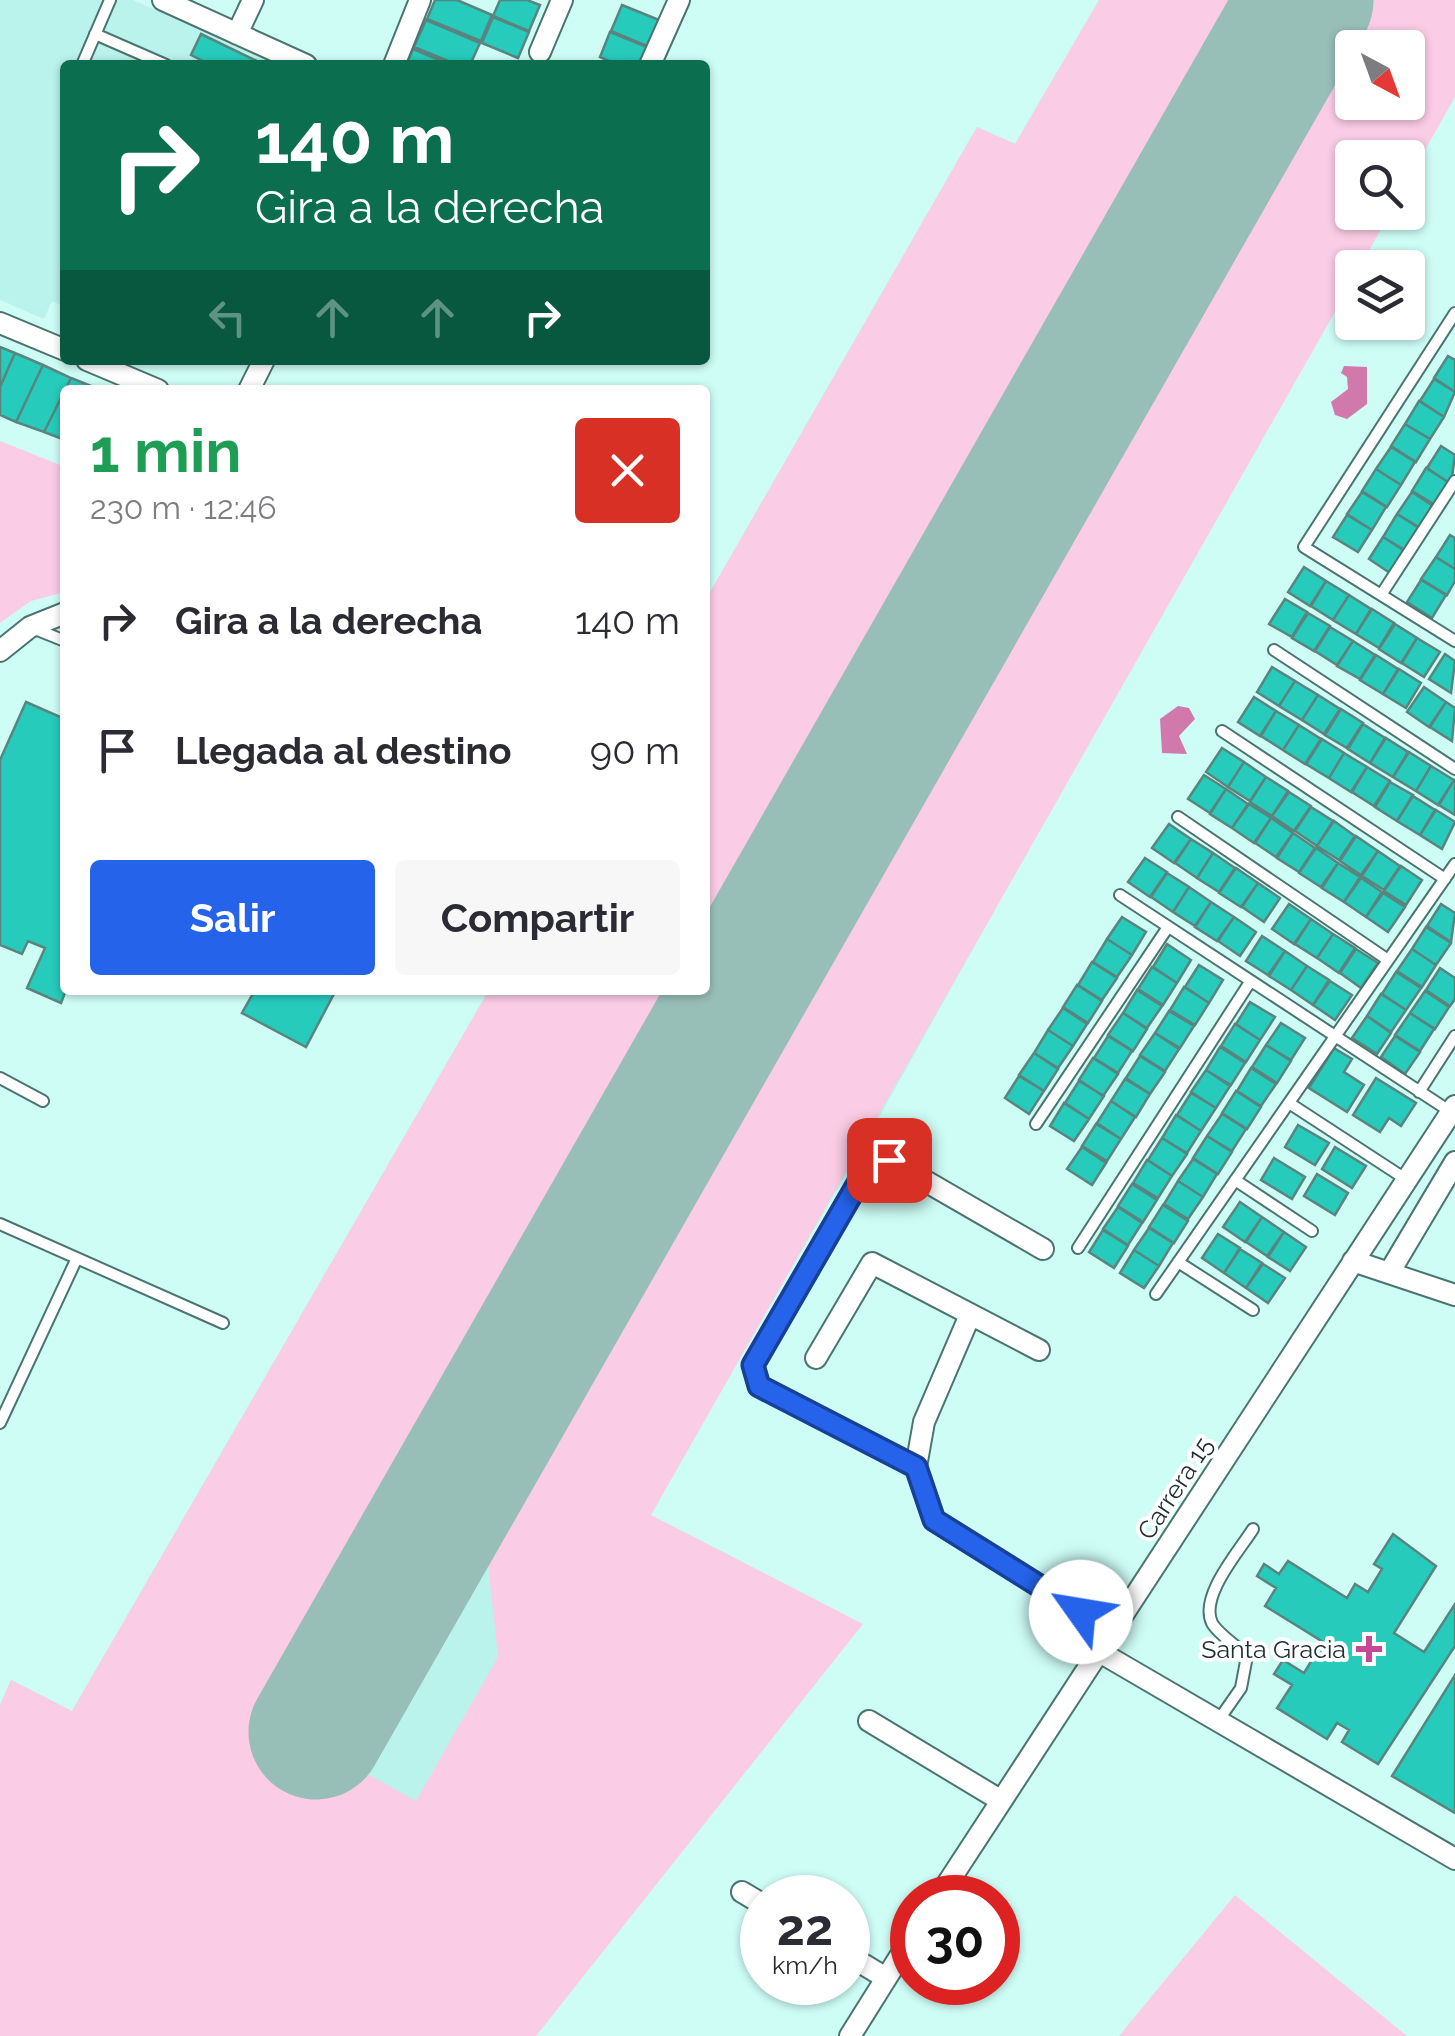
<!DOCTYPE html>
<html lang="es">
<head>
<meta charset="utf-8">
<style>
  :root { --surface:#fff; --page:#f7f7f7; --text:#2b2b33; --muted:#7c7c81; --accent:#2563eb }
  body { margin:0; font-family:Raleway,sans-serif; background:var(--page); color:var(--text); height:100vh; display:flex; flex-direction:column; font-size:38px; white-space:nowrap }
  * { box-sizing:border-box; margin:0 }
  p { font-size:32px; color:var(--muted) }
  .icon { flex:none; width:55px; height:55px; fill:none; stroke:currentColor; stroke-width:2; stroke-linecap:round; stroke-linejoin:round }
  .map { position:relative; flex:1; overflow:hidden }
  .details { position:absolute; left:60px; top:385px; width:650px; height:610px; display:flex; flex-direction:column; background:var(--surface); border-radius:10px; box-shadow:0 2px 8px #0004 }
  .details>* { flex:none }
  .banner { position:absolute; left:60px; top:60px; width:650px; height:305px; border-radius:10px; box-shadow:0 2px 8px #0004; background:#0b6e4f; color:#fff; overflow:hidden }
  .needle { width:65px; rotate:139deg }
  .controls { position:absolute; left:1335px; top:30px; display:grid; gap:20px }
  .controls a { display:grid; place-items:center; width:90px; height:90px; border-radius:10px; background:var(--surface); box-shadow:0 2px 8px #0004; font-size:50px }
  .speed { position:absolute; left:740px; top:1875px; display:flex; gap:20px; font-size:50px; font-weight:700; text-align:center }
  .speed>* { display:grid; place-content:center; width:130px; height:130px; border-radius:50%; background:var(--surface); box-shadow:0 2px 8px #0004; line-height:1 }
  .speed small { font-size:25px; font-weight:400 }
  .speed .limit { border:15px solid #d22; background:#fff; color:#111 }
  .pin { position:absolute; display:grid; place-items:center; width:85px; height:85px; color:#fff; margin:-42px; border-radius:20px; box-shadow:0 5px 15px #0006 }
  .me { position:absolute; width:110px; margin:-55px; rotate:302deg; stroke-linejoin:round; filter:drop-shadow(0 0 8px #0008) }
  .turn { display:flex; align-items:center; gap:35px; height:210px; padding:0 30px; font-size:45px }
  .turn .icon { width:130px; height:130px; stroke-width:2.5 }
  .turn b { display:block; font-size:70px; line-height:85px }
  .lanes { display:flex; align-items:center; height:95px; padding:0 30px; background:#0003; justify-content:center; gap:50px; direction:ltr }
  .lanes .off { opacity:.35 }
  .round { display:grid; place-items:center; flex:none; width:105px; height:105px; border-radius:10px; background:var(--page) }
  .summary { display:flex; align-items:center; justify-content:space-between; height:170px; padding:0 30px }
  h1 { font-size:60px; font-weight:700; line-height:75px; color:#1e9e55 }
  .cta { display:flex; gap:20px; margin-top:auto; padding:20px 30px }
  .cta a { flex:1; height:115px; border-radius:10px; background:var(--accent); color:#fff; font-size:40px; font-weight:700; line-height:115px; text-align:center }
  .cta a+a { background:var(--page); color:var(--text) }
  ul { padding:0; list-style:none }
  li { display:flex; align-items:center; gap:30px; height:130px; padding:0 30px }
  li div { flex:1 }
  li b { display:block; font-size:38px }
  li em { font-style:normal }
  .map>svg:first-child { display:block }
  .built { fill:#baf3eb; fill-rule:evenodd }
  .green { fill:#fbcce5; fill-rule:evenodd }
  .water { fill:#d279ac }
  .lines { fill:none; stroke-linecap:round; stroke-linejoin:round }
  .runway { stroke:#98beb8; stroke-width:135 }
  .building { fill:#26cbbc; stroke:#5a857f; stroke-width:2.5 }
  .lane-casing { stroke:#4a756f; stroke-width:14 }
  .street-casing { stroke:#4a756f; stroke-width:24 }
  .lane { stroke:#fff; stroke-width:10 }
  .street { stroke:#fff; stroke-width:20 }
  .route-casing { stroke:#184099; stroke-width:25 }
  .route { stroke:#2563eb; stroke-width:18 }
  .poi-dot { fill:#c64896; stroke:#fff; stroke-width:4 }
  .labels { text-anchor:middle; stroke-width:8; stroke-linejoin:round; paint-order:stroke }
  .street-label { font-size:25px; fill:#1c2e2c; stroke:#fff }
  .poi-label { font-size:25px; fill:#1c2e2c; stroke:#fff; text-anchor:end }
</style>
</head>
<body>
<div class="map">
<svg width="1455" height="2036" viewBox="0 0 1455 2036">
  <rect width="100%" height="100%" fill="#cefdf6"/>
  <!-- built -->
  <path class="built" d="M0,0h133l146,65h-214v242l-13,-6 -8,18 -44,-19z
    M1099,0h356l-47,158h-56v110l-466,837 -197,340 -256,471 -433,120v-331l11,-25 61,31 417,-721h216v-389l272,-474 38,17zM1352,48h56v54h-56z"/>
  <!-- green -->
  <path class="green" d="M1099,0h133l-527,933v-332l272,-474 38,17z
    M1361,0h94v97l-47,83v-22h-56v54l38,1 -30,54 -8,1v13l-12,22 -689,1212 212,109 -327,412h-536v-331l11,-25 61,31 417,-721h184l-410,726 153,85 82,-144 -13,-120zM1352,48h56v54h-56z
    M0,441l65,26v125l-34,9 -31,22z
    M1235,1895l172,141h-288z"/>
  <!-- water -->
  <path class="water" d="M1344,366l23,1v37l-20,15 -12,-4 -4,-13 17,-13 -1,-12 -6,-4z
    M1178,706l11,2 6,11 -16,17 8,18 -25,-1 -2,-34z"/>
  <g class="lines">
    <!-- runway -->
    <path class="runway" d="M316,1732l990,-1732"/>
  </g>
  <!-- building -->
  <path class="building" d="M435,0h22l35,15 -11,26 -54,-22z
    M500,0h27l13,5 -11,26 -36,-15z
    M622,5l37,15 -12,26 -36,-15z
    M493,17l36,15 -11,26 -36,-15z
    M426,20l54,23 -10,22h-12l-44,-18z
    M610,32l37,15 -8,18h-21l-18,-8z
    M201,34l56,27 -1,4h-45l-20,-10z
    M413,49l38,16h-45z
    M0,347l15,6 -15,34z
    M15,353l28,12 -27,57 -16,-7v-28z
    M1448,356l7,4v32l-21,-14z
    M43,365l28,13 -27,54 -28,-10z
    M71,378l25,10 -31,2v50l-21,-8z
    M1434,379l21,13 -11,25 -24,-16z
    M1419,401l25,16 -14,22 -25,-15z
    M1405,424l25,15 -14,23 -25,-16z
    M1441,446l14,9 -4,29 -24,-16z
    M1391,447l24,15 -14,23 -25,-16z
    M1426,468l25,16 -14,22 -25,-15z
    M1376,469l25,16 -14,22 -25,-16z
    M1362,492l24,15 -14,23 -25,-16z
    M1412,492l24,16 -14,21 -25,-15z
    M1397,514l25,16 -14,22 -25,-15z
    M1347,515l25,15 -14,22 -25,-15z
    M1450,535l5,3v31l-19,-12z
    M1383,537l25,16 -15,22 -24,-16z
    M1436,557l19,12v12l-8,14 -26,-16z
    M1304,567l22,14 -16,25 -22,-14z
    M1421,580l25,15 -14,23 -25,-16z
    M1326,581l23,14 -16,25 -22,-14z
    M1349,595l22,14 -15,25 -23,-14z
    M1285,599l22,13 -15,25 -23,-13z
    M1372,609l22,14 -15,25 -23,-14z
    M1308,613l22,13 -16,25 -22,-13z
    M1395,624l22,14 -16,25 -22,-14z
    M1330,627l23,14 -16,24 -22,-14z
    M1417,638l23,14 -16,25 -22,-14z
    M1353,641l22,14 -15,24 -23,-13z
    M1445,654l10,7 -4,32 -22,-14z
    M1376,655l22,14 -15,25 -23,-14z
    M1272,667l23,14 -16,25 -22,-14z
    M1399,669l22,14 -15,25 -23,-14z
    M1295,681l23,14 -16,25 -23,-14z
    M1424,687l22,15 -17,25 -22,-15z
    M1318,695l22,14 -16,25 -22,-14z
    M1254,697l22,14 -16,25 -22,-14z
    M26,702l39,17 1,271 -5,13 -34,-15 18,-40 -17,-7 -6,13 -22,-9v-185z
    M1446,702l9,6 -3,33 -22,-14z
    M1341,709l22,14 -16,25 -22,-13z
    M1276,711l23,14 -16,25 -22,-14z
    M1363,724l22,14 -15,25 -22,-14z
    M1299,725l22,14 -16,25 -22,-14z
    M1386,738l22,14 -15,25 -23,-14z
    M1322,739l22,14 -15,25 -23,-14z
    M1222,748l22,14 -16,25 -22,-15z
    M1409,752l22,14 -15,25 -23,-14z
    M1344,753l23,14 -16,25 -22,-14z
    M1244,762l22,15 -16,24 -22,-14z
    M1431,766l23,14 -16,25 -22,-14z
    M1367,767l23,14 -16,25 -22,-14z
    M1204,775l22,14 -16,24 -22,-14z
    M1266,777l22,14 -16,25 -22,-14z
    M1454,780l1,1v34l-16,-10z
    M1390,782l23,13 -16,26 -22,-14z
    M1226,789l22,15 -16,24 -22,-14z
    M1289,792l22,14 -17,25 -22,-15z
    M1413,796l22,14 -15,25 -23,-14z
    M1249,804l22,14 -17,25 -22,-15z
    M1311,807l22,14 -16,25 -22,-15z
    M1436,810l19,12 -13,27 -22,-14z
    M1271,818l22,15 -17,24 -21,-14z
    M1334,821l21,15 -16,24 -22,-14z
    M1169,824l22,15 -17,24 -22,-15z
    M1293,833l22,15 -16,24 -22,-14z
    M1356,836l22,15 -17,24 -21,-14z
    M1191,839l22,14 -16,25 -22,-15z
    M1316,848l22,15 -17,24 -22,-14z
    M1378,851l22,15 -16,24 -22,-14z
    M1213,853l22,15 -16,24 -22,-14z
    M1145,858l22,14 -17,25 -22,-15z
    M1338,863l22,14 -16,25 -22,-14z
    M1401,866l21,14 -16,25 -22,-14z
    M1236,868l22,15 -17,24 -22,-14z
    M1167,873l22,14 -16,25 -22,-15z
    M1361,878l21,14 -16,25 -22,-15z
    M1258,883l22,15 -16,24 -22,-15z
    M1189,887l22,15 -16,24 -22,-14z
    M1383,893l22,14 -17,25 -22,-15z
    M1211,902l23,15 -17,24 -22,-14z
    M1289,904l22,15 -17,25 -22,-15z
    M1441,904l14,9 -4,29 -24,-16z
    M1122,917l24,15 -14,23 -25,-16z
    M1234,917l22,15 -16,24 -22,-15z
    M1311,919l22,15 -16,24 -22,-14z
    M1426,927l25,16 -15,22 -24,-16z
    M1333,934l22,14 -16,25 -22,-15z
    M1262,936l23,15 -17,24 -22,-14z
    M1107,939l25,16 -15,22 -24,-15z
    M1167,944l24,16 -14,23 -24,-16z
    M1356,949l22,14 -17,25 -21,-15z
    M1412,949l24,16 -14,22 -25,-16z
    M1285,951l22,15 -16,24 -22,-14z
    M1092,962l25,16 -15,22 -24,-15z
    M1199,965l24,15 -14,23 -24,-16z
    M1307,966l22,14 -16,25 -22,-15z
    M1152,967l25,16 -14,22 -25,-16z
    M1440,968l15,10v21l-5,7 -24,-16z
    M1396,972l25,16 -15,22 -24,-16z
    M1330,981l22,14 -17,25 -22,-15z
    M1077,985l25,16 -14,22 -25,-16z
    M1184,987l25,16 -14,22 -25,-15z
    M255,990h81l-30,57 -64,-34z
    M1137,990l25,16 -15,22 -24,-15z
    M1425,991l24,16 -14,22 -25,-16z
    M1381,994l25,16 -15,22 -24,-16z
    M1250,1002l25,15 -15,23 -24,-16z
    M1063,1008l24,16 -14,22 -25,-16z
    M1169,1011l25,15 -14,22 -25,-15z
    M1123,1013l24,16 -14,22 -25,-16z
    M1410,1013l24,16 -14,22 -25,-16z
    M1367,1016l24,17 -14,21 -25,-16z
    M1281,1023l24,15 -14,22 -25,-15z
    M1235,1024l25,16 -14,22 -25,-16z
    M1048,1030l25,16 -15,22 -24,-15z
    M1155,1033l24,16 -14,22 -25,-16z
    M1108,1036l24,15 -14,22 -24,-15z
    M1395,1036l25,16 -15,22 -24,-17z
    M1266,1045l25,16 -14,22 -25,-16z
    M1220,1047l25,16 -14,22 -25,-15z
    M1334,1048l18,11 -8,13 20,13 -17,27 -38,-24z
    M1034,1053l24,16 -14,22 -25,-16z
    M1140,1056l25,16 -15,22 -24,-16z
    M1093,1058l25,16 -15,22 -24,-16z
    M1251,1068l25,16 -15,22 -24,-15z
    M1206,1070l24,16 -14,22 -25,-16z
    M1019,1076l25,15 -15,23 -24,-16z
    M1376,1078l40,25 -15,23 -12,-8 -9,14 -27,-17z
    M1125,1079l25,15 -14,23 -25,-16z
    M1079,1081l25,15 -15,23 -24,-16z
    M1236,1091l25,16 -14,22 -25,-16z
    M1191,1093l25,15 -15,23 -24,-16z
    M1111,1101l24,16 -14,22 -24,-16z
    M1064,1103l25,16 -15,22 -24,-15z
    M1222,1114l24,15 -14,22 -25,-15z
    M1176,1115l25,16 -14,22 -25,-15z
    M1096,1124l25,15 -14,22 -25,-15z
    M1298,1125l31,18 -14,22 -30,-18z
    M1207,1136l25,16 -14,22 -25,-16z
    M1162,1138l25,16 -15,22 -24,-16z
    M1082,1147l24,16 -14,22 -25,-16z
    M1335,1147l31,19 -14,22 -30,-19z
    M1274,1158l31,19 -13,22 -31,-19z
    M1193,1159l24,15 -14,23 -25,-16z
    M1147,1160l25,16 -14,22 -25,-15z
    M1317,1174l31,19 -13,22 -31,-19z
    M1178,1181l25,16 -15,22 -24,-15z
    M1132,1184l25,16 -14,22 -25,-16z
    M1240,1202l22,15 -17,25 -22,-15z
    M1163,1205l25,16 -14,22 -25,-16z
    M1118,1207l24,16 -14,22 -25,-16z
    M1262,1217l22,15 -17,24 -21,-14z
    M1149,1228l24,15 -14,23 -25,-16z
    M1103,1230l25,16 -14,22 -25,-16z
    M1284,1232l22,15 -16,24 -22,-14z
    M1218,1234l22,14 -16,25 -22,-15z
    M1240,1249l22,14 -16,25 -22,-15z
    M1134,1250l25,16 -15,22 -24,-15z
    M1263,1264l22,14 -17,25 -22,-15z
    M1393,1534l43,32 -42,67 30,19 31,-48v42l-77,118 -36,-22 7,-12 -12,-7 -10,16 -50,-31 15,-23 -18,-11 9,-14 21,13 19,-31 -58,-36 11,-18 -19,-12 7,-12 15,10 9,-13 59,37 8,-14 13,8 14,-23 -8,-5z
    M1455,1675v138l-63,-37z"/>
  <g class="lines">
    <!-- lane casing -->
    <g class="lane-casing">
      <path id="lane" d="M95,34l71,31
        M82,65l28,-65
        M1455,313l-151,234 151,94
        M1381,595l74,-114
        M30,627l35,14
        M1274,650l181,119
        M1222,731l223,148
        M1178,817l210,143
        M1120,895l331,217
        M0,1078l43,23
        M1419,1092l36,-56
        M1289,1103l118,77
        M1036,1124l132,-197
        M1235,1180l77,51
        M0,1224l223,99
        M1078,1248l172,-266
        M1178,1262l75,48
        M1156,1294l299,-430
        M0,1423l77,-165
        M1218,1721l23,-33 6,-32c-10,-10 -29,-22 -35,-33 -13,-27 28,-73 41,-94"/>
    </g>
    <!-- street casing -->
    <g class="street-casing">
      <path id="street" d="M163,0l143,65
        M237,34l16,-34
        M540,52l22,-52
        M394,65l26,-65
        M650,65l29,-65
        M0,323l65,27
        M87,360l71,30
        M249,390l15,-30
        M0,651l30,-24 35,-14
        M1353,1261l102,34
        M1389,1273l66,-111
        M970,1315l-46,107 -8,45 18,53 177,111
        M816,1358l56,-95 167,87
        M916,1467l-157,-81 -6,-21 115,-199 21,-6 154,89
        M1098,1651l357,208
        M869,1721l131,79
        M742,1892l20,12
        M938,1898l517,-792
        M848,1955l38,23
        M850,2036l62,-99"/>
    </g>
    <!-- lane -->
    <use href="#lane" class="lane"/>
    <!-- street -->
    <use href="#street" class="street"/>
  </g>
  <g class="lines">
    <!-- route casing -->
    <g class="route-casing">
      <path id="route" d="M889,1160l-21,6 -115,199 6,21 157,81 18,53 147,92"/>
    </g>
    <!-- route -->
    <use href="#route" class="route"/>
  </g>
  <!-- markers -->
  <path class="poi-dot" d="M1364 1634h10v10h10v10h-10v10h-10v-10h-10v-10h10z"/>
  <g class="labels">
    <!-- street labels -->
    <g class="street-label">
      <text transform="translate(1175 1488) rotate(-57)" y="9">Carrera 15</text>
    </g>
    <!-- poi labels -->
    <g class="poi-label">
      <text x="1346" y="1658">Santa Gracia</text>
    </g>
  </g>
</svg>
<div class="controls">
<a><svg class="needle" viewBox="-14 -14 28 28"><path d="M0-13l5 13h-10z" fill="#e53935"/><path d="M0 13l5-13h-10z" fill="#7c7c81"/></svg></a>
<a><svg class="icon" aria-label="search" viewBox="0 0 24 24"><circle cx="10" cy="10" r="6"/><path d="M15 15l6 6"/></svg></a>
<a><svg class="icon" aria-label="layers" viewBox="0 0 24 24"><path d="M12 4l9 5-9 5-9-5zM3 14l9 5 9-5"/></svg></a>
</div>
<div class="speed"><div>22<small>km/h</small></div><div class="limit">30</div></div>
<div class="pin" style="left:889px;top:1160px;background:#d93025"><svg class="icon" aria-label="arrive" viewBox="0 0 24 24"><path d="M6 21V4h12l-3 4 3 4H6"/></svg></div>
<svg class="me" style="left:1081px;top:1612px" viewBox="-20 -20 40 40"><circle r="19" fill="#fff"/><path d="M0-13L10 11 0 6-10 11z" fill="#2563eb"/></svg>
<div class="banner">
<div class="turn"><svg class="icon" aria-label="right" viewBox="0 0 24 24"><path d="M7 20v-9h11M14 6l5 5-5 5"/></svg><div><b>140 m</b>Gira a la derecha</div></div>
<div class="lanes"><svg class="icon off" aria-label="left" viewBox="0 0 24 24"><path d="M17 20v-9H6M10 6l-5 5 5 5"/></svg><svg class="icon off" aria-label="ahead" viewBox="0 0 24 24"><path d="M12 20V5M6 11l6-6 6 6"/></svg><svg class="icon off" aria-label="ahead" viewBox="0 0 24 24"><path d="M12 20V5M6 11l6-6 6 6"/></svg><svg class="icon" aria-label="right" viewBox="0 0 24 24"><path d="M7 20v-9h11M14 6l5 5-5 5"/></svg></div>
</div>
<section class="details">
<div class="summary"><div><h1>1 min</h1><p>230 m · 12:46</p></div><a class="round" style="background:#d93025;color:#fff"><svg class="icon" aria-label="close" viewBox="0 0 24 24"><path d="M6 6l12 12M18 6L6 18"/></svg></a></div>
<ul>
<li><svg class="icon" aria-label="right" viewBox="0 0 24 24"><path d="M7 20v-9h11M14 6l5 5-5 5"/></svg><div><b>Gira a la derecha</b></div><em>140 m</em></li>
<li><svg class="icon" aria-label="arrive" viewBox="0 0 24 24"><path d="M6 21V4h12l-3 4 3 4H6"/></svg><div><b>Llegada al destino</b></div><em>90 m</em></li>
</ul>
<div class="cta"><a>Salir</a><a>Compartir</a></div>
</section>
</div>
</body>
</html>
